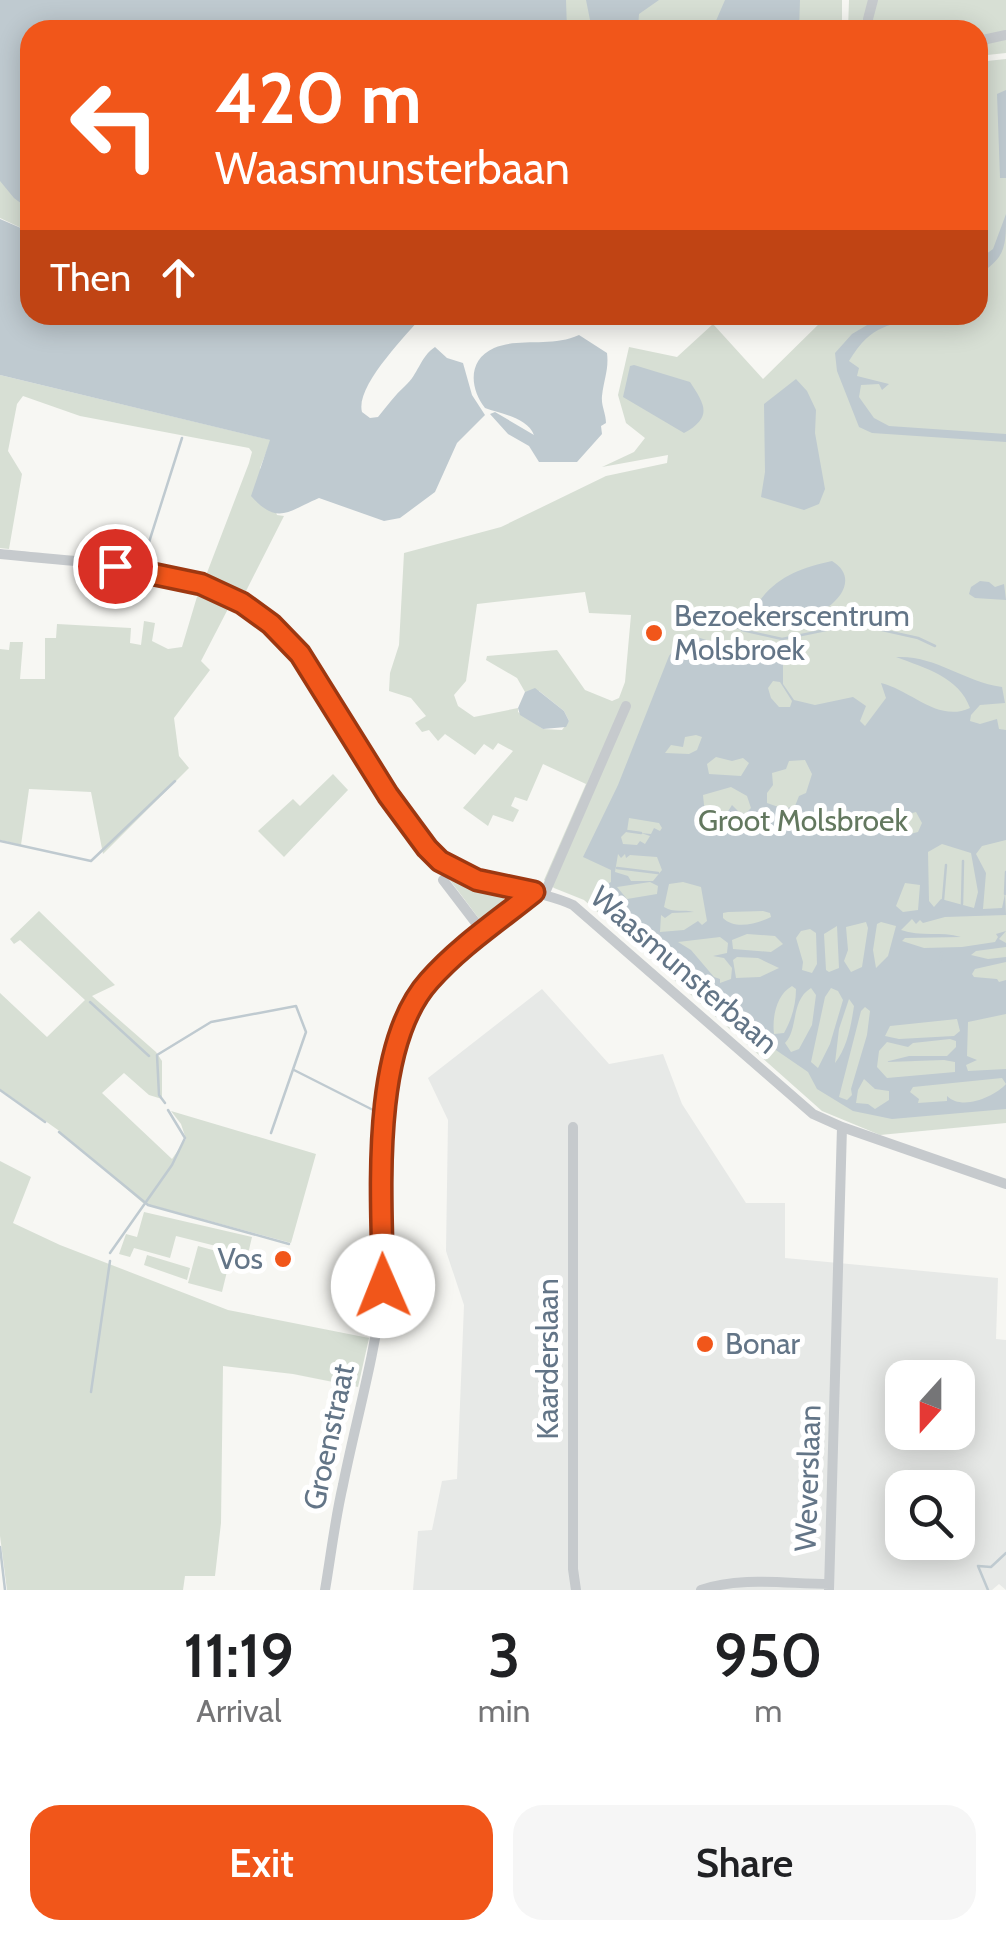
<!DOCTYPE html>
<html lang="en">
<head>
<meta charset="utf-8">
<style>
  :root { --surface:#fff; --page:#f6f6f6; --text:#202124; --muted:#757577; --accent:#f1561a }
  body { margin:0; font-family:Cabin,sans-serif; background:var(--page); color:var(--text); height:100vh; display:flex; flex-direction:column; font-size:38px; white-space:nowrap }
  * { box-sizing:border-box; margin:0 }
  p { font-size:32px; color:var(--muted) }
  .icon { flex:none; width:55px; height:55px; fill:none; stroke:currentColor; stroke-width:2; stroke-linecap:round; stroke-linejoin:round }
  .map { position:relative; height:1590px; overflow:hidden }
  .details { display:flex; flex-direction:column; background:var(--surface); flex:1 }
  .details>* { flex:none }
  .banner { position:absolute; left:20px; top:20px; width:968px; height:305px; border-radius:30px; box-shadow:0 5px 25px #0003; background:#f1561a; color:#fff; overflow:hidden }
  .needle { width:65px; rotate:201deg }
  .buttons { position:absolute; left:885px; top:1360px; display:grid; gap:20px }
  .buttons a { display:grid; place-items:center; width:90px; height:90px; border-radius:20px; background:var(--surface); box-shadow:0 5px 25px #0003; font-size:50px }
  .pin { position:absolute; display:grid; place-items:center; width:85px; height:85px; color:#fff; margin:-42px; border:5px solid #fff; border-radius:50%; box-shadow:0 2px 10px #0007 }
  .me { position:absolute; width:110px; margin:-55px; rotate:359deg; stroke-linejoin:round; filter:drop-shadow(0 0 8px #0008) }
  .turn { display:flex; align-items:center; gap:35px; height:210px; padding:0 30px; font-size:45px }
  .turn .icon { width:130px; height:130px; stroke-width:2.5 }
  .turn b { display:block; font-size:70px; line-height:85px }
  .then { display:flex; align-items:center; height:95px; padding:0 30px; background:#0003; gap:20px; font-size:38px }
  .eta { display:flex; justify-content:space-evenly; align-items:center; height:170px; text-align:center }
  .eta b { font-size:60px; font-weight:600; line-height:70px }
  .action { display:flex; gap:20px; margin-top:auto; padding:20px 30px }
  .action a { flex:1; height:115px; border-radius:30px; background:var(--accent); color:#fff; font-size:40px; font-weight:600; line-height:115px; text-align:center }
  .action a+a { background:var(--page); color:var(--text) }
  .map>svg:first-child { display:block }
  .built { fill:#e7e9e7; fill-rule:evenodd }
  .green { fill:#d7dfd4; fill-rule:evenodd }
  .water { fill:#bfcad0; fill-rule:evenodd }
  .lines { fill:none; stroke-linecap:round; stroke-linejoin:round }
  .stream { stroke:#bfcad0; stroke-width:2.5 }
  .minor { stroke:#c6cacd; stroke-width:10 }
  .route-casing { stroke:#9d3811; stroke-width:25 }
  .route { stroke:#f1561a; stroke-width:18 }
  .poi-dot { fill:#f1561a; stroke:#fff; stroke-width:4 }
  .labels { text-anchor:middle; stroke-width:10; stroke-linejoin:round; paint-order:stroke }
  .poi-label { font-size:30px; fill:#637587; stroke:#fff; text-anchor:start }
  .park-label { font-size:30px; fill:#63785f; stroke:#fff }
  .street-label { font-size:30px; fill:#637587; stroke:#fff }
</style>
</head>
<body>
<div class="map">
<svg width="1006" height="1590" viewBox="0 0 1006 1590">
  <rect width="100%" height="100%" fill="#f7f7f3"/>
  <!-- built -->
  <path class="built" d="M542,989l67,75 54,-10 19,50 64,99h39v55l213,20 -2,61 10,1v250l-7,-6 -7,6h-579l5,-59 14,-1 10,-49 15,-2 7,-174 -18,-54 2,-131 -20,-42zM902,1378h56v54h-56zM902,1488h56v54h-56z"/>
  <!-- green -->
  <path class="green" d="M0,0h842v30h-812v202l-30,-14z
    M849,0h157v53l-28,3v-26h-130z
    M1006,59v1064l-126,12 -58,-24 -238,-211 -30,-12 -10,-8 42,-96 -43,-20 -16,37 -12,-4 -4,9 8,4 -6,12 -20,-7 -5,11 -25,-18 50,-57 -15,-8 -5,7 -9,-6 -9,11 -30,-21 -7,7 -9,-11 -7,2 -7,-9 11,-7 -15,-18 -22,-7 1,-18 9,-28 5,-92 97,-26 105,-51 61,-13 1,-8 -66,12 32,-15 11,-14 -19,-15 -8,-28 11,-48 48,10 36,-33 50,55 62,-61 -3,-3h156v-253zM585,592l4,21 42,2 -6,67 -6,16 -7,3 -27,-11 -28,-40 -70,6 -1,4 31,18 8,14 14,-1 25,20 5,10 -7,9 -19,-1 -25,-17v-4l-44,9 -16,-11 -4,-11 12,-14 11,-77z
    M0,375l271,65 -11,28 17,47 7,1 -39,77 -5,1 -35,-16 44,-115 3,-11 -3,-4 -169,-32 -57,-20 -6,8 -9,47 14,23 -13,75 -9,-1z
    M199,590l31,15 -29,56 9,9 -36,48 5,38 10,12 -86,86 -12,-62 -62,-3 -8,56 -21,-5v-191l9,1 1,-8h13l-3,37h25v-41h11l1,-14 74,4 -1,15 11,2 3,-24 11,2 -3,18 16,8 14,-2z
    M333,774l15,16 -64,67 -26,-26 35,-32 7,7z
    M440,867c19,14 55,20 64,32l-21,25z
    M39,911l76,74 -23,11 64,56 6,9v38l-13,-4 -25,-22 -22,20 70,66 14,-20 -5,-15 -10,-13 145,43 -25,89 -148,-40 -85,-73 -58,-41v-96l47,44 38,-37 -65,-60 -6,4 -4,-5z
    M0,1161l31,16 -18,46 47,22 168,65 141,28 -11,49 -65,-13 -70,-8 -2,157 -6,53h-30l-2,14h-176l-7,-54z
    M144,1212l108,25 -4,17 -72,-18 -6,22 -36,-10 -4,9 -11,-3 7,-20 11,3z
    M198,1246l33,9 -9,37 -34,-9z
    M147,1255l43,13 -3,12 -43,-15z"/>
  <!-- water -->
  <path class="water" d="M0,0h566l1,30h-537v180l-16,-12 -14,-17z
    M586,0h73l-20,14 -1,13 5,3h-51z
    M725,0h75l-1,30h-87z
    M1006,90v88h-6l-3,-84z
    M1006,214c0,33 0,43 -28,61v-15l15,-11z
    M0,219l30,13v83h393c-17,21 -68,71 -61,97l8,6 8,-1c9,-11 17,-22 27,-31 13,-11 15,-29 30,-39l12,11 16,5 9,32 13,20 -28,28 -22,49 -35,26 -16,3 -65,-23c-31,13 -41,28 -68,-2l19,-56 -270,-65z
    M884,315h43c-39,12 -54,7 -78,46l10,7 -2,8 32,8 -7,6 -3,-6 -18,1 -2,12 15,21 15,8 117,8v8l-134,-9 -13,-6 -22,-56 -2,-18 17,-19z
    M579,335l28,18c2,16 -3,26 -5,43 -1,10 4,17 4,27l-5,3 1,8 -25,28h-38l-10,-16 -21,-12 -18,-20 5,-2 39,23c-7,-18 -33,-21 -49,-27 -15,-19 -18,-48 9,-60 25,-11 57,0 85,-13z
    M634,365l56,17c15,23 23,35 -6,51l-61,-36 7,-31z
    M796,379l11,12 9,19 -1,23 10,56 -6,15 -15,6 -43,-13 4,-25 -1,-68z
    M832,561c47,28 -44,88 -74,42 19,-27 43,-35 74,-42z
    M980,581l9,1 6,5 9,-3 2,16 -31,-2 -6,-4 2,-7z
    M690,610l32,8 20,12 -64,-16z
    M697,637l56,18 25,1 5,6v22l11,16 21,5 38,-8 13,9 -6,15 5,5 21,-28 -5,-15c30,7 57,40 89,25 -11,-31 -45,-40 -74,-51 40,-2 66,24 106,30l3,16 -25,2 -9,10 -1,6 10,3 17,-5 2,10 7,1v110l-24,6 -6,8 10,19 -3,36 19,-1 3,-14 1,21 -61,2 -22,6 -3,-3 -4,4 -4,-5 -11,11c19,7 40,1 60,7l-56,1 -3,3 22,7 38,-1 33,-5 3,-5 -2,-3 10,-3 -7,8 7,4v4l-30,4 -5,4 17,4 18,-2v5l-31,7 -3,5 2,3 23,2 2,3 7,-2v34l-38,8 -1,34 10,4 -11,5 2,6 38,-2v40l-114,10 -39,-8 -36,-22 -9,-17 -54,-37 -130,-114 -9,-18 -14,-11 -1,-4 11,-6v-12l-28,-13 35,-72 51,-129 12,-17zM773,681l7,1 12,19 -2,6h-11l-8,-9 -3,-10zM696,735l6,2 -5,13 -8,4 -24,-1 6,-8 12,2 2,-10zM716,757l16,4 11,-3 6,5 -8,13 -32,-2 -2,-10zM805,760l7,14 -6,19 -7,3 -4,10 -11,3 -17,-6v-10l6,-8 -1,-12 14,-4 3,-8zM731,787l16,9 4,12 -6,6 -5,-1 -8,-8 -5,8 -22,2 -2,-20zM916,812l6,11 -4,9 -8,2 -18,-2 -6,-8 5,-5zM629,818l30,5 3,5 -2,3 -6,-3 -3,6 -10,-1 9,3 -5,8 -5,-3 -3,4 -14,-1 -2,-7 6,-6zM942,844l29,9 7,39 -4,16 -33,-9 -7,8 -5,-6 -1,-49zM618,854l3,4 4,-4 1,4 4,-3 27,2 5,13 -9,11h-22l-3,-5 -13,-4zM650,882l8,4 -1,8 -30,5 -10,-12zM683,882l18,5 6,34 -5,4 -4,-4 -14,9 -24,2 1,-17 4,3 7,-5 22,-1c-10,-3 -21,1 -30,-5l5,-23zM905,883l15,2 -2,25 -15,2 -7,-6zM763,911l7,2 1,4c-15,7 -36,13 -48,1v-5l5,-1zM866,922l2,6 -6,39 -11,5 -7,-11 4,-11 -2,-23zM881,922l15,4 -8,30 -12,12 -3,-18 4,-26zM837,926l2,42 -10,4 -3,-2 -2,-36zM810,929l6,4 1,31 -5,9 -10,-3 1,-8 -7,-24 5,-7zM747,934l28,2 8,8 -12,8 -38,-3 -1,-9zM720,937l8,6 -1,10 -14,3 11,2 8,10 -1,11 -11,4v-4l-6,-2 -23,-27 -13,-8zM737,957l21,1 21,10 -19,9 -24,1 -3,-18zM792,986l4,3c0,15 -4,30 -12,44l-10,1c-2,-16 2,-39 18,-48zM811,988l5,7 -4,30 -13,24 -8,3 -6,-9c14,-15 5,-42 26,-55zM831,988l7,3 5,9 -13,44 -12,24 -7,-6 14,-65zM849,999l5,7c-3,20 -7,42 -19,57l4,-34zM865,1007l5,4 -3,24 -16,54 1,6 -5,5 -8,-3 22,-86zM957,1019l3,12 -6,5 -55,3 -14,-3 5,-10zM950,1039l6,2v6l-9,9h-38l-24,6 59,-2 11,2v10l-68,6 -10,-11 2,-16 8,-9 21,5 5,-4zM1002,1078l4,6c-12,13 -44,27 -59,12v5l-29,2 1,-4 -9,-7 3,-5zM864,1079l11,10 14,2v9l-14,9 -7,-5 -12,-1 2,-13z
    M535,688l29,23 5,10 -3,6 -23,2 -23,-14 -2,-7 7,-16z"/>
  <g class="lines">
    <!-- stream -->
    <path class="stream" d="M144,558l38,-120
      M742,630l40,9 73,-15 63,14 17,8
      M627,831l14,2
      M0,841l91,20 84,-80
      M617,868l41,5
      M1005,894l1,-22
      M943,900l3,-35
      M962,904l1,-43
      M940,960l2,-7
      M90,1002l59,54
      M294,1070l83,42
      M0,1090l45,32
      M165,1103l-6,-8 -2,-40 54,-33 85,-16 10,26 -35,101
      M59,1132l89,73 141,39
      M110,1253l62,-88 13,-27 -17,-28
      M91,1392l19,-131
      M0,1547l5,43
      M988,1590l-10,-24 13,1 15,-14"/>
    <!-- minor -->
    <path class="minor" d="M869,30l-1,-11 5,-19
      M978,41l28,-6
      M0,554c102,11 225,8 297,96 23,29 41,65 60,97 23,36 52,91 86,116 39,27 88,23 130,42l240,209 29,13 164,57
      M443,880l39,51
      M544,895l82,-189
      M573,1127v442l3,21
      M325,1590c6,-35 10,-71 18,-105 13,-65 32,-129 39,-194 3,-23 0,-47 0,-69 -1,-72 -5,-160 34,-224 27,-44 78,-75 118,-106
      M701,1590c40,-14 86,-6 128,-6
      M829,1590l13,-463"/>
  </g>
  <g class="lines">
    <!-- route casing -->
    <g class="route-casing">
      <path id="route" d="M115,566l86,18 41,19 29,21 29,30 88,141 39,53 13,13 37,19 57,12c-36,29 -74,54 -105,89 -60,67 -47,219 -46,305"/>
    </g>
    <!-- route -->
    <use href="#route" class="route"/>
  </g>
  <!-- markers -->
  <g class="poi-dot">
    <circle cx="654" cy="633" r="10"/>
    <circle cx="283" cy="1259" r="10"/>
    <circle cx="705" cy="1344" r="10"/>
  </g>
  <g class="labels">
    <!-- poi labels -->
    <g class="poi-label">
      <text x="674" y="626">Bezoekerscentrum<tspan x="674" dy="34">Molsbroek</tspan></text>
      <text x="263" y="1269" text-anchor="end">Vos</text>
      <text x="725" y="1354">Bonar</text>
    </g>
    <!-- park labels -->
    <g class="park-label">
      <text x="803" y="831">Groot Molsbroek</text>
    </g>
    <!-- street labels -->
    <g class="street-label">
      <text transform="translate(684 970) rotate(41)" y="10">Waasmunsterbaan</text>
      <text transform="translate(548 1359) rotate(-90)" y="10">Kaarderslaan</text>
      <text transform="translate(329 1437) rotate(-78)" y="10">Groenstraat</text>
      <text transform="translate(808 1478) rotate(-88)" y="10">Weverslaan</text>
    </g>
  </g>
</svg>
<div class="buttons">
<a><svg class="needle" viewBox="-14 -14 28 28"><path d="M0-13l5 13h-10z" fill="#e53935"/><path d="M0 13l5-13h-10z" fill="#757577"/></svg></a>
<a><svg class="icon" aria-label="search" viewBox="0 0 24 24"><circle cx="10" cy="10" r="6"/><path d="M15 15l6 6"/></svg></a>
</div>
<div class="pin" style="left:115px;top:566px;background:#d93025"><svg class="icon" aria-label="arrive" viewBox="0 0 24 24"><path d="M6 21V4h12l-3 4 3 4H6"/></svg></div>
<svg class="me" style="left:383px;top:1286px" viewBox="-20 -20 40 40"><circle r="19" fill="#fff"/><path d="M0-13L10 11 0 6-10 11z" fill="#f1561a"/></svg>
<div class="banner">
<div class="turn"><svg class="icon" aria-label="left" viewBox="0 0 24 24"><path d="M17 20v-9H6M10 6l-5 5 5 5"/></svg><div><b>420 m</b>Waasmunsterbaan</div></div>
<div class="then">Then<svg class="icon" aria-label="ahead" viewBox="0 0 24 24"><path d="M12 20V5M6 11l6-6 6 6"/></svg></div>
</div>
</div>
<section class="details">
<div class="eta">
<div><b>11:19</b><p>Arrival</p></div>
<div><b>3</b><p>min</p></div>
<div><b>950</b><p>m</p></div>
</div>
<div class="action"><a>Exit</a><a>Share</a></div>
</section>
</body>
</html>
